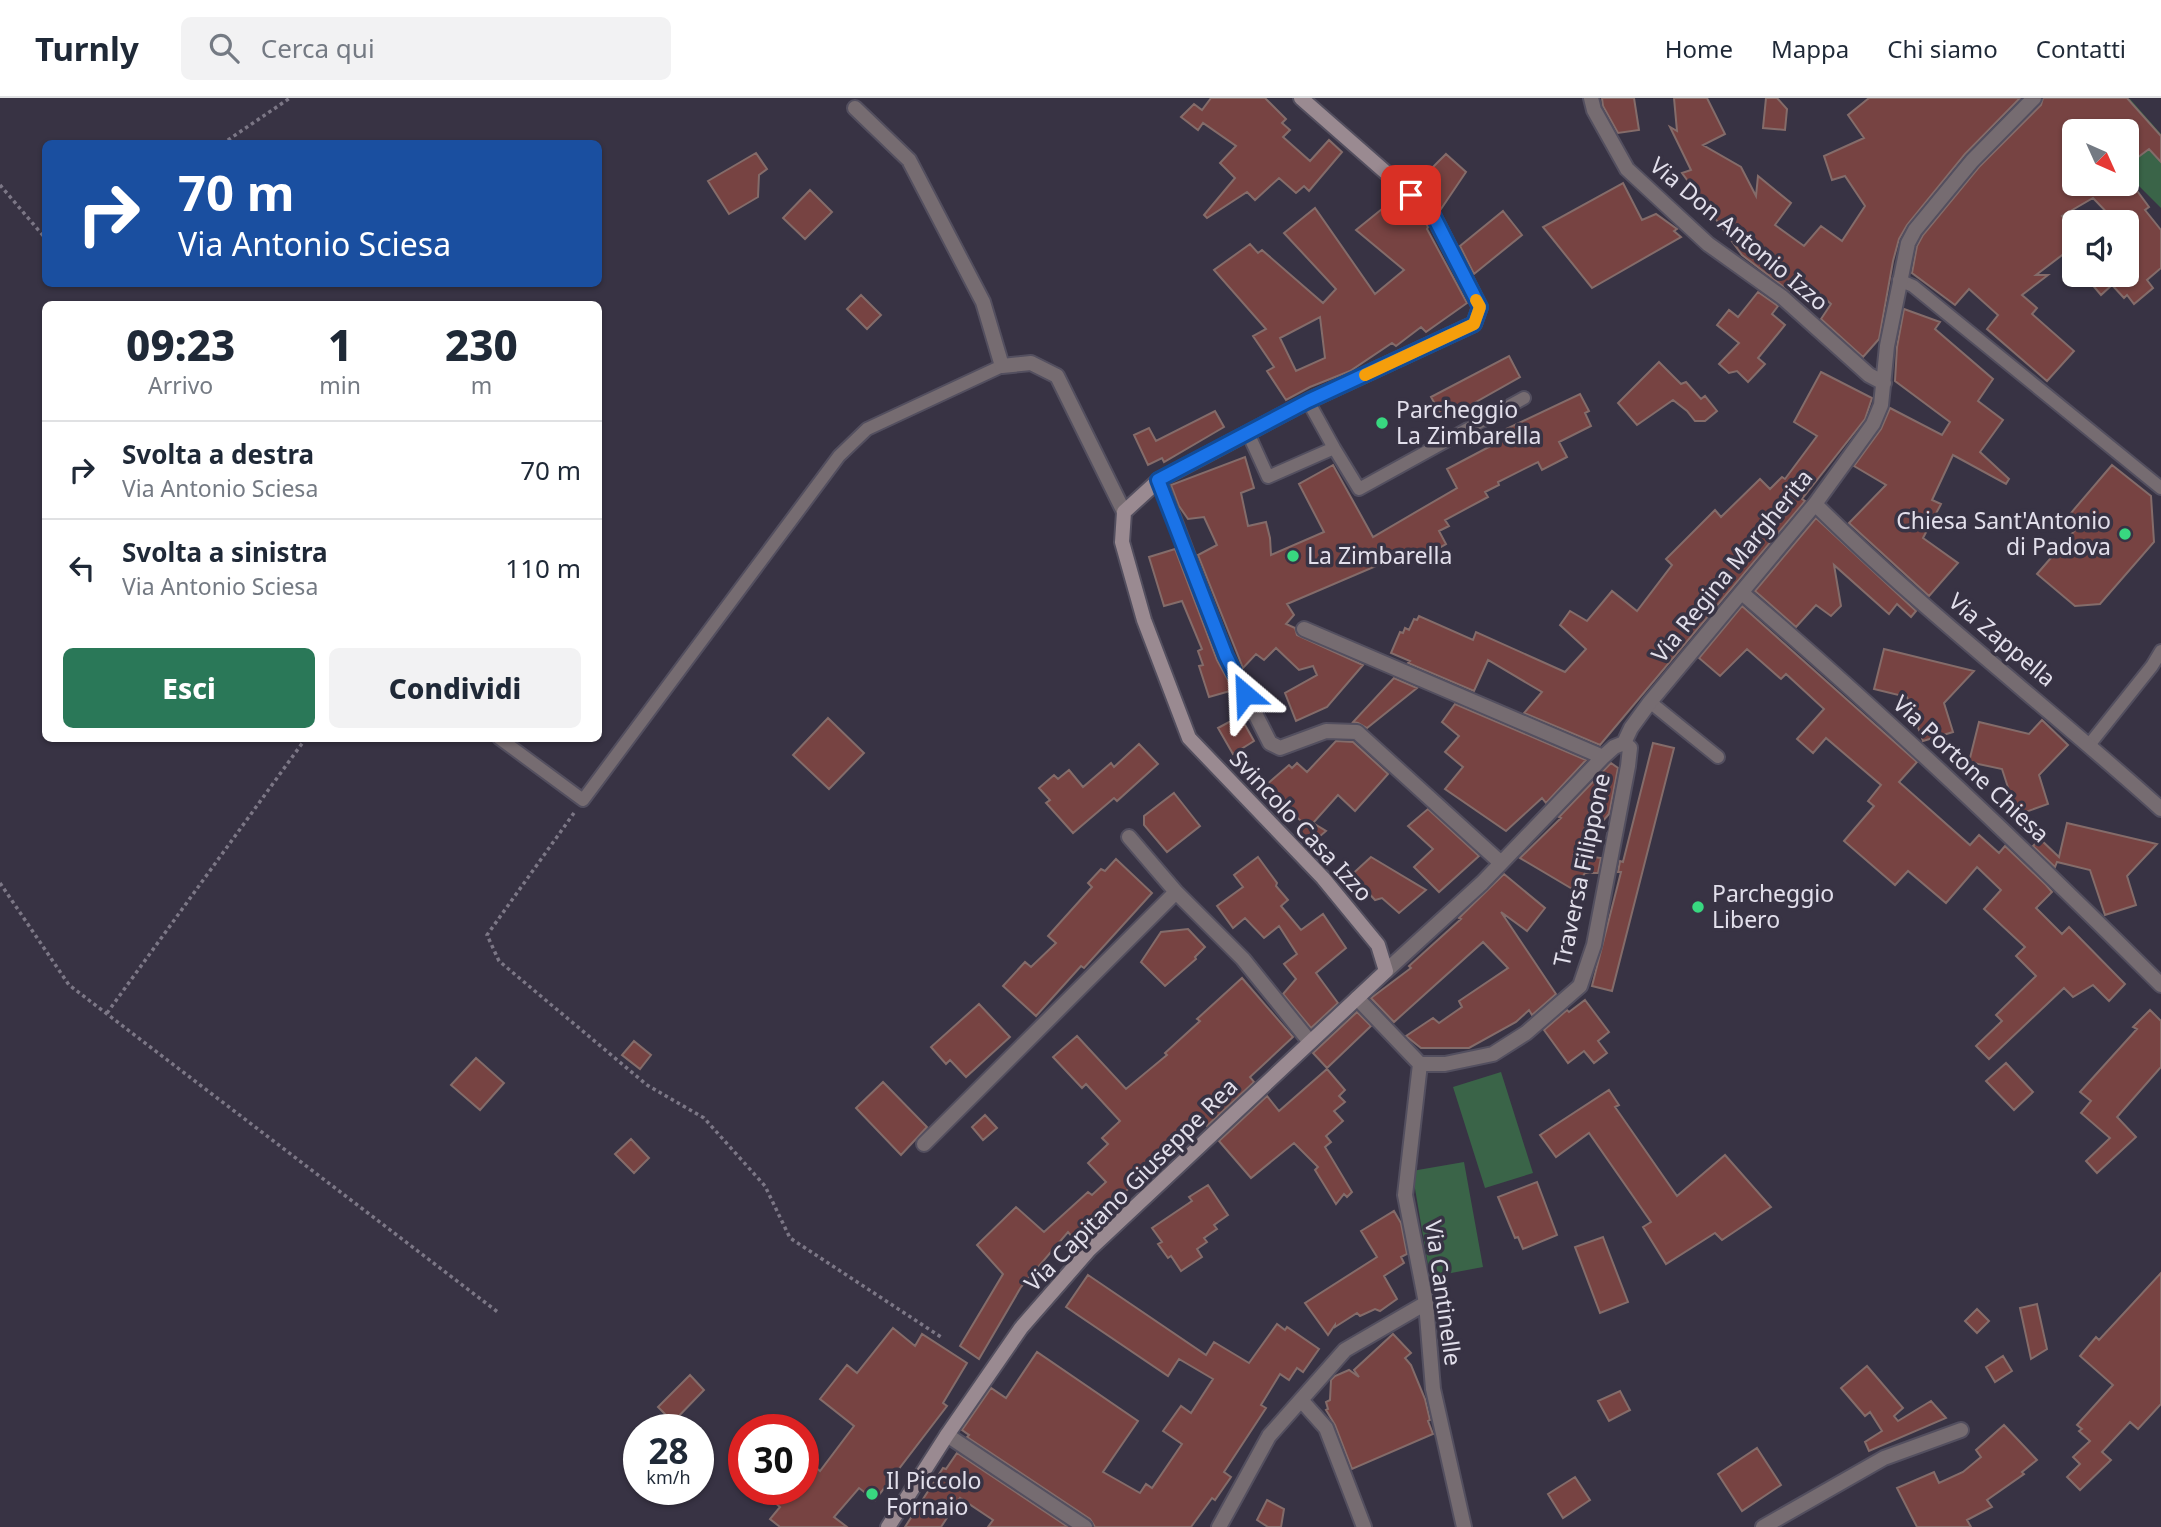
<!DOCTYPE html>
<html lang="it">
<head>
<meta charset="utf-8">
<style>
  :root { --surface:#fff; --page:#f2f2f3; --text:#1f2937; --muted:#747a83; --line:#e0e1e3; --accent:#2a7858 }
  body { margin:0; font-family:"Noto Sans",sans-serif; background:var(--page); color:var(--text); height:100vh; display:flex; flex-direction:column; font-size:26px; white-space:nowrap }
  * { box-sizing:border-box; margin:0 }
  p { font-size:23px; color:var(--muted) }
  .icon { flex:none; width:38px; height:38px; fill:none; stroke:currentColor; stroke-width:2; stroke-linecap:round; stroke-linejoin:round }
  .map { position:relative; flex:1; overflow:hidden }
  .sheet { position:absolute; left:42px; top:203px; width:560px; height:441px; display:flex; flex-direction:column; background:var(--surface); border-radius:10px; box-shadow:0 2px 5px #0004 }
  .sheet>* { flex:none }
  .top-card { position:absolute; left:42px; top:42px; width:560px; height:147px; border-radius:10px; box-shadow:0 2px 5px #0004; background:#1a4fa0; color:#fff; overflow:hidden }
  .needle { width:46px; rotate:135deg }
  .buttons { position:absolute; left:2062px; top:21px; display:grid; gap:14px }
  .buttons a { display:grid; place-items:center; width:77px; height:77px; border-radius:10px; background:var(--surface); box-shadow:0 2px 5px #0004; font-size:35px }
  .speed { position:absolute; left:623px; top:1316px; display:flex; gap:14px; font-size:35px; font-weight:700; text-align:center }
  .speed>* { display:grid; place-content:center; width:91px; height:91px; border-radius:50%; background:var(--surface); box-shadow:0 2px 5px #0004; line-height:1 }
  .speed small { font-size:18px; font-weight:400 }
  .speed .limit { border:10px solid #d22; background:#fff; color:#111 }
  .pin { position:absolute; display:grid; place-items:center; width:60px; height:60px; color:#fff; margin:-30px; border-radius:14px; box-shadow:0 4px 10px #0006 }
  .me { position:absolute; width:77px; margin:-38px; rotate:334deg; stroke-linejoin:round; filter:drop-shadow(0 0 5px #0008) }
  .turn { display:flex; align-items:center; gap:24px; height:147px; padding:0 21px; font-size:32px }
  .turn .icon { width:91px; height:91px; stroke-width:2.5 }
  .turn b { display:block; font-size:49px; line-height:60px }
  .eta { display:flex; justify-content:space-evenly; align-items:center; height:119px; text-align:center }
  .eta b { font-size:42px; font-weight:800; line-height:49px }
  .cta { display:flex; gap:14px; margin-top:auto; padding:14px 21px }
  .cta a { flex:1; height:80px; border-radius:10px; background:var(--accent); color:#fff; font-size:28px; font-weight:800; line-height:80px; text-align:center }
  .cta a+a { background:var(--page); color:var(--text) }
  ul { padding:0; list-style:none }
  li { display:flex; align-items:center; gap:21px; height:98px; padding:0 21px; border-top:2px solid var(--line) }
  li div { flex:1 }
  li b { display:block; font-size:26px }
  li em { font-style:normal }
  header { display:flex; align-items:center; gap:42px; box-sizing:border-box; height:98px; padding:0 35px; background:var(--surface); border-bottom:2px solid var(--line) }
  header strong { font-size:33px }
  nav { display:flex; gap:38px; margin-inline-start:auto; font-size:24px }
  .search { width:490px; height:63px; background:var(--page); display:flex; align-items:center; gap:18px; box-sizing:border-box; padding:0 24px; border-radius:10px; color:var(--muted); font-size:26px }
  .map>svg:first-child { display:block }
  .green { fill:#3a6448 }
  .building { fill:#774342; stroke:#846c6a; stroke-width:2; fill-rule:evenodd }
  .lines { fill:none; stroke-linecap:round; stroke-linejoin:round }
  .lane-casing { stroke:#534f5f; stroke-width:16 }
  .street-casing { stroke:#534f5f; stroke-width:18 }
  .secondary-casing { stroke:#534f5f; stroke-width:18 }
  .path { stroke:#7c7786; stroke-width:3.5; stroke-dasharray:3.5 3.5; stroke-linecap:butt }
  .lane { stroke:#766c71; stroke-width:12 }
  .street { stroke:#766c71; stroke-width:14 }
  .secondary { stroke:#9a8a91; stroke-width:14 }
  .route-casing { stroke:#114b97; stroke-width:18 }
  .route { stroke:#1a73e8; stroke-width:12 }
  .slow { stroke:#f59e0b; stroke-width:12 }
  .poi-dot { fill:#38d880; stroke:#383344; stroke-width:2.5 }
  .labels { text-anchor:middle; stroke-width:7; stroke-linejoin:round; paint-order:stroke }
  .street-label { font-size:23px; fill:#e2dfeb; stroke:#383344 }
  .poi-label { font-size:23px; fill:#e2dfeb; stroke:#383344; text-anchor:start }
</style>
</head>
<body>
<header>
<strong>Turnly</strong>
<div class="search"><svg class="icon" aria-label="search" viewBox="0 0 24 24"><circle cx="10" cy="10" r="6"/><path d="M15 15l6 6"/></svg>Cerca qui</div>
<nav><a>Home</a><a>Mappa</a><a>Chi siamo</a><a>Contatti</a></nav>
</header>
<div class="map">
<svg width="2161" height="1429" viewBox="0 0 2161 1429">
  <rect width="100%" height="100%" fill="#383344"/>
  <!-- green -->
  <path class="green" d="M2130,1l31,35v74l-35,-35v-3l15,-16 -15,-23h-6l-12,-14z
    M1501,974l32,101 -48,15 -32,-101z
    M1464,1064l19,105 -53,10 -18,-106z"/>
  <!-- building -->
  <path class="building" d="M1211,0h54l21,21 -4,4 8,7 -7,7 27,24 19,-21 13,12 -33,39 -5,-5 -8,7 -17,-15 -24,22 -8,-8 -40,26 -3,-3 31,-37 -15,-15 16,-17 -33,-23 -5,7 -17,-13 13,-13 8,6z
    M1602,0h32l5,32 -21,3 -15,-27z
    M1674,0h33l18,36 -22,11 38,22 15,29 2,-20 33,27 -16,22 29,21 17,-20 21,15 23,-35 -20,-30 -13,4 -8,-24 40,-18 -16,-23 21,-17h151l-55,56 -58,71 -8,14 -6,22 -14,78 -16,18 -42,-38 10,-15 -31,-28 -11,15 -47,-36 -60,-82 9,-3 -21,-43 7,4z
    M1766,0h11l10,11 -2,21 -22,-2z
    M2043,0h84l34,38v26l-12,-13 -23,17v-35h-52v53h58l17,23 -4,3 16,20v38l-14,12 6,8 -19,16 -7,-9 -3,3 -12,-13 -11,10 -17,-20h42v-53h-10l-23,-24 -31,18 12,15v15l-38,29h12l-26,20 15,13 -5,6 42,37 -27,30 -60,-52 11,-14 -29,-26 -14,16 -43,-32 5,-27 6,-11 56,-68 62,-62z
    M756,55l11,16 -8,6 -1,22 -29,17 -21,-33z
    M1446,56l20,18 -25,37 -29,-26 10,-10 2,3z
    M1623,85l19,37 14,-6 21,15 -3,2 7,6 -89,51 -49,-61z
    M810,92l22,22 -27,27 -22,-21z
    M1398,98l26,23 4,8 -1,2 40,74 -41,29 -5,-5 -25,19 -4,-3 -42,28 -40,16 -24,13 -19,-29 7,-4 -21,-31 13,-7 -52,-59 36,-26 8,9 4,-3 61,53 13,-14 -52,-56 31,-25 60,86 29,-24 -48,-40zM1320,219l5,41 -29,13 -16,-33z
    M1503,113l19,24 -48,39 -14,-28z
    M1758,194l20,14 -6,8 13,11 -27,33 7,6 -17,18 -11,-11 -8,2 -10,-9 20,-21 -22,-18 12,-15 9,7z
    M861,197l20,20 -14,14 -20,-20z
    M1904,211l36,13 -5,7 58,50 -15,22 25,19 -23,32 29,27 -3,5 -53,-29 -21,45 9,4 -18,34 35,25 -29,33 -80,-73 37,-38 -32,-19 27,-37 9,-21 52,27 8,-13 -55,-41 2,-34z
    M1509,258l11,21 -76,43 -13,-23z
    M1659,264l22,22 5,-2 15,17 4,-3 12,15 -12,10h-10l-8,-10 -14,-11 -36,25 -19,-22z
    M1821,274l51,26 -7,21 -63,80 3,2 -205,244 -76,-32 18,-21 -54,-32 -14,31 -66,-28 2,-2 -19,-8 9,-21 3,1 2,-5 4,2 5,-11 3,1 2,-4 54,24 3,-8 89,40 21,-23 -26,-24 10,-14 17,10 25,-30 25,20 35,-46 -6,-6 49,-49 6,7 39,-38 10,10 12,-12 3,2 32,-43 -23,-14z
    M1580,296l9,17 -4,2 6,13 -32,16 8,15 -25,13 -4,-8 -40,20 1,3 -14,7 3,5 -43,23 4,6 -10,5 7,13 -30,17 -5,-10 -124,53 7,11 -8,9 9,4 2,7 66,30 -36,42 -31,14 -11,-28 32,-18 -4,-9 -14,4 -23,-22 -12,12 -8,-6 -13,14 -45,-113 19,-10 -13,-28 -16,2 -9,-13 -8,-21 74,-28 9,31 -13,5 7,33 18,-4 4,16 1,17 53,-23 -25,-48 34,-19 40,72 84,-49 -10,-19 57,-30 -4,-7z
    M1215,313l9,16 -60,35 -2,-4 -14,7 -14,-30 15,-7 7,13z
    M2112,367l39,31 3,46 -54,62 -25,2 -38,-32 45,-52 -11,-9z
    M1816,420l100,93 -5,6 -14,-13 -8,10 -55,-49 7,41 -10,10 -15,-11 -20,22 -41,-36z
    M1175,451l42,111 12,22 1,9 -21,6 -10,-31 4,-1 -5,-14 4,-2 -20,-48 -18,5 -15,-49z
    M1742,508l175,156 -18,20 71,63 9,-10 20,18 6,-7 41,39 6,7 -16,16 26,26 7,-7 56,57 -16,17 -16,-16 -20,12 -9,-9 -75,71 -13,-13 26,-25 -6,-6 40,-39 -20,-20 9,-9 -41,-38 17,-19 -24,-23 -31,36 -38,-32 -13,14 -51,-44 30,-35 -6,-5 13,-16 -55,-47 -13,15 -16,-14 27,-30 -38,-35 -5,5 -34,-30 -27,27 -21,-18z
    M1884,551l90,22 -30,32 9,29 -30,9 -16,-44 -33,-8z
    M1394,580l23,10 -50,40 -9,-5 -5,-1z
    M1455,606l131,56 -40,43 -4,-5 -36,33 -61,-42 18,-22 -18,-15 14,-16 -17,-14z
    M1240,618l14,25 -21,13 -15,-26z
    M828,620l36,35 -35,36 -36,-34z
    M2042,622l26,25 -29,30 9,29 -31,11 -15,-46 -33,-7 10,-40 50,12z
    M1336,643l17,1 35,32 -33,37 -17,-16 -25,28 13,8 -15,13 -13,-13 6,-7 -39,-38 24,-21 3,3 5,-5 10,9z
    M1653,645l21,5 -62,243 -20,-5 29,-114h-3l2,-11 3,1z
    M1139,646l19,20 -41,37 -3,-3 -41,35 -27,-30 4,-3 -11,-12 15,-13 4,4 11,-9 14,17 28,-24 3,4z
    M1611,665l7,5 -9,46 -35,40 27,4 -3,15h-13l-11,17 -54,-32 41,-40 -2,-1z
    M1174,695l26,33 -33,26 -23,-27v-9z
    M1428,711l51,47 -40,36 -25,-25 19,-18 -25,-23z
    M2067,725l90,21 -30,32 9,29 -31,10 -15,-45 -33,-8 -2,5 -22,-21 7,-7 19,18z
    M1258,759l19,26 -1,3 12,14 -7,6 20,24 22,-16 23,34 -30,25 22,30 -27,25 -28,-34 13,-15 -12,-15 13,-10 -18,-28 -15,12 -19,-20 -12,10 -16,-22 26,-19 -9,-12z
    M1371,759l55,33 -27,23 -17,-15 -7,2 -10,-11 -6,3 -12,-13z
    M1116,761l36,34 -68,75 -3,-2 -45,50 -33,-30 22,-24 6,5 25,-24 -8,-7 44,-49 -4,-4 13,-14 4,2z
    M1504,776l41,34 -18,23 -26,-19 55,82 -24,21 -3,-5 -13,12 -47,26h-48l-15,-12 27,-18 6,5 23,-16 -3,-6 49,-33 -25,-26 -89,80 -23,-24 40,-30 -2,-2 52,-47 -2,-1z
    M1188,831l17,18 -10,10 1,2 -31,27 -24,-24 20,-30z
    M1242,880l51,59 -43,40 4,5 -47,44 -5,-5 -128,118 -6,-7 -47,55 -42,72 -19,-13 43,-72 -26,-29 39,-38 28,25 44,-40 4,3 14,-13 -18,-19 20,-19 -6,-6 18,-17 -34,-37 -4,4 -29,-31 24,-21 49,53 41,-34 -2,-2 35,-32 -3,-2z
    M1585,902l24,32 -11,9 9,12 -13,10 -10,-12 -16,12 -24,-33 23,-20 2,2z
    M979,906l31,33 -44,40 -16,-17 -4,4 -15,-17z
    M2150,912l11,11v46l-44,50 19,20 -39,36 -11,-12 24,-23 -29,-25 10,-12 -11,-9 57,-63 -4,-2z
    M1357,914l14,14 -44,42 -14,-15z
    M634,943l17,14 -11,14 -18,-14z
    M476,960l28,25 -24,27 -29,-25z
    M2006,965l27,29 -19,18 -28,-29z
    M1327,971l18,21 -6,6 6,6 -11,9 9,10 -17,15 5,6 -6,5 27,45 -5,5 -3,-3 -8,10 -21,-34 3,-3 -24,-24 -43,35 -32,-37 48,-45 12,15z
    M883,984l44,45 -26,28 -45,-47z
    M1609,992l10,15 -4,2 62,89 48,-41 46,52 -49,33 -7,-7 -49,31 -23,-37 8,-5 -62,-89 -33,24 -16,-22z
    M985,1017l12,13 -14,12 -11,-13z
    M631,1041l18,19 -15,15 -19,-19z
    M1537,1084l20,53 -34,14 -5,-12 -3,1 -17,-41z
    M1208,1087l20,30 -14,10 3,4 -13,9 3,4 -10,7 5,8 -21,14 -10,-15 -3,2 -10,-14 4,-2 -10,-14 40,-27 -3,-4z
    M1394,1113l7,12 6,31 -6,3 3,6 -20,13 13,23 -17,12 -5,-2 -15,7 -3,-3 -22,14v-2l-7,10 -23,-32 72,-46 -16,-26z
    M1603,1139l25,65 -28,11 -25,-66z
    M2161,1175v131l-23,25 -8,-7 -28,30 9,8 -31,30 -13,-13 13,-13 -7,-7 17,-16 -11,-10 3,-2 -5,-4 36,-40 -33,-29 16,-19 3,3z
    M1088,1177l118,80 8,-13 35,21 28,-39 8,6 2,-3 32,22 -16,23 -6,-4 -8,12 -9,-6 -19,31 5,3 -42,64 7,5 -16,23 -3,-2 -21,29h-96l-5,-8 -123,-82 2,-2 -7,-5 29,-42 15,10 31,-46 101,69 -35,51 37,21 6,-9 6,4 30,-44 -19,-13 18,-25 10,7 22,-34 -34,-20 -11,17 -102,-69z
    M2037,1206l10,45 -16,10 -11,-51z
    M1977,1211l12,12 -12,12 -12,-12z
    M893,1230l22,18 7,-12 45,29 -24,40 4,3 -72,94 -16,-12 -25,29 13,10h-67l-10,-8 10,-12 -7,-6 9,-12h21v-32l17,14 34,-45 -34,-27 27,-34 10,8z
    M1393,1236l18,19 -6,5 6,7 14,34 5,21 -2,1 5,13 -81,35 -17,-44 -9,-15 2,-1 -2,-7 4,-2 1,-20 4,-4 14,-6 10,7 -5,-7z
    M2003,1258l9,15 -17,11 -9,-15z
    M1867,1268l36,42 -9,8 4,5 33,-20 15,17 -77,33 -4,-9 17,-11 -12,-19 -5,4 -24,-28z
    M690,1277l14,15 -31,32 -15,-15z
    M1620,1293l10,19 -21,11 -11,-20z
    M2004,1327l33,35 -15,12 2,2 -37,26 5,7 -25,13 4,7h-54l-20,-39 37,-16 5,11 24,-11 18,-15 -5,-7z
    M1757,1350l24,37 -39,26 -24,-37z
    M957,1355l111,74h-80l5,-7 -33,-22 -19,29h-36l38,-59 3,1z
    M1575,1379l15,23 -27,18 -15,-24z
    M1267,1402l17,9 -3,18h-13l-11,-7z"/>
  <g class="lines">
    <!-- lane casing -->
    <g class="lane-casing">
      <path id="lane" d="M1899,182l14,6 248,202
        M1308,303l26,47
        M1248,335l20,44 66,-29 25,41 165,-91
        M1650,604l68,55
        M499,640l84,62 256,-344 28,-27 135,-63
        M2089,647l63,-79 9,-15"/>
    </g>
    <!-- street casing -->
    <g class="street-casing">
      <path id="street" d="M1591,0l3,12 33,59 81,75 74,53 87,78 15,8
        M855,10l54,52 74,142 19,64 29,-3 26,13 67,136
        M1159,382l67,176 44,87 10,5 46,-17 31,1 144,131
        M1815,406c109,108 232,202 346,305
        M1742,495c145,124 284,257 419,392
        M1304,531l299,128
        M1129,739l47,55 67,67 67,83
        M1386,873l96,-88 121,-126 11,-10 10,-4 7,-15 19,-26 165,-198 58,-80 8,-19 6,-59 21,-103 7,-13 57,-69 62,-63
        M1357,900l63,66h25l48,-10 33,-21 54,-47 14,-41 34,-179 2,-18 -6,-5
        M1420,966l-15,131 21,108 7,86 31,138
        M924,1046l252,-252
        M1301,1302l25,28 38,99
        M947,1337l138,92
        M1219,1429l50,-91 76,-86 81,-47
        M1763,1429l121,-69 77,-28"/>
    </g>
    <!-- secondary casing -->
    <g class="secondary-casing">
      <path id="secondary" d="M888,1429l59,-92 74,-107 68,-78 297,-279 -8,-26 -55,-67 -134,-140 -45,-118 -22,-78 2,-30 35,-32 149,-79 166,-77 6,-17 -48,-94 -131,-115"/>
    </g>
    <!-- path -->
    <path class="path" d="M222,46l68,-46
      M0,87l46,54
      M574,715l-87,122 12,26 148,124 57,33 61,68 25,52 151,99
      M0,785l69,102 430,328
      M107,915l199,-275"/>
    <!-- lane -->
    <use href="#lane" class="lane"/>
    <!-- street -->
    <use href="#street" class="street"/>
    <!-- secondary -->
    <use href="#secondary" class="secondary"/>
  </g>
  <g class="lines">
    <!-- route casing -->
    <g class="route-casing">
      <path id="route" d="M1245,596l-19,-38 -68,-176 150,-79 166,-77 6,-17 -48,-94 -21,-18"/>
    </g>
    <!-- route -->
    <use href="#route" class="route"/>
    <!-- slow -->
    <path class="slow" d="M1365,277l109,-51 6,-17 -4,-7"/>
  </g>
  <!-- markers -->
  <g class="poi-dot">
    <circle cx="1382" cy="325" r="7"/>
    <circle cx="2125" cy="436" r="7"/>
    <circle cx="1293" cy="458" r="7"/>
    <circle cx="1698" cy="809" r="7"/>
    <circle cx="872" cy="1396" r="7"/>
  </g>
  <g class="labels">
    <!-- street labels -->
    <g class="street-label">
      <text transform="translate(1739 136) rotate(40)" y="8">Via Don Antonio Izzo</text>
      <text transform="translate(1732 468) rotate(-51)" y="8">Via Regina Margherita</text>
      <text transform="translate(2002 542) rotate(40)" y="8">Via Zappella</text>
      <text transform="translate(1971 671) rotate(43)" y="8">Via Portone Chiesa</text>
      <text transform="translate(1301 728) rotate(47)" y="8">Svincolo Casa Izzo</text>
      <text transform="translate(1582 772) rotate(-78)" y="8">Traversa Filippone</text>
      <text transform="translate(1131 1087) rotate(-45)" y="8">Via Capitano Giuseppe Rea</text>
      <text transform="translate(1443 1195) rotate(82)" y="8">Via Cantinelle</text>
    </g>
    <!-- poi labels -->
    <g class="poi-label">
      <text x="1396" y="320">Parcheggio<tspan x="1396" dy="26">La Zimbarella</tspan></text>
      <text x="2111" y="431" text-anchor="end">Chiesa Sant'Antonio<tspan x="2111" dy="26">di Padova</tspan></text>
      <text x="1307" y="466">La Zimbarella</text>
      <text x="1712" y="804">Parcheggio<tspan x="1712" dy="26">Libero</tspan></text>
      <text x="886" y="1391">Il Piccolo<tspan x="886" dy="26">Fornaio</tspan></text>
    </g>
  </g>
</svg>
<div class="buttons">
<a><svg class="needle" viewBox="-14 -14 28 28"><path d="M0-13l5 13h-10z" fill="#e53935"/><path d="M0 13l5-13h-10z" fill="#747a83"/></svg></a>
<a><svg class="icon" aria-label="sound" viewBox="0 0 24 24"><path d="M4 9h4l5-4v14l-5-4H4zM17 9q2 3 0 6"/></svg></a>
</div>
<div class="speed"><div>28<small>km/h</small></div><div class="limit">30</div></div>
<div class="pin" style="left:1411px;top:97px;background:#d93025"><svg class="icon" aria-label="arrive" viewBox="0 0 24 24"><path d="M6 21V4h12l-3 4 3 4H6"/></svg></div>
<svg class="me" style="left:1245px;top:596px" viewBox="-20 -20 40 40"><path d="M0-17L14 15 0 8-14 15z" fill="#1a73e8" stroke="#fff" stroke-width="4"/></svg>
<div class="top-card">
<div class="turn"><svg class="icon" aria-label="right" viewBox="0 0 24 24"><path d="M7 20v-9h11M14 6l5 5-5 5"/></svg><div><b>70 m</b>Via Antonio Sciesa</div></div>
</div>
<section class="sheet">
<div class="eta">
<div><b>09:23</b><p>Arrivo</p></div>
<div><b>1</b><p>min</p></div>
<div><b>230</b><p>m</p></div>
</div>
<ul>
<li><svg class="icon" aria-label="right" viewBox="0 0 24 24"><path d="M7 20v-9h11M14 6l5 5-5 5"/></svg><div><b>Svolta a destra</b><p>Via Antonio Sciesa</p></div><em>70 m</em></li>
<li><svg class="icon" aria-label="left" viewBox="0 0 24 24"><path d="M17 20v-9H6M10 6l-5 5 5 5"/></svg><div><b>Svolta a sinistra</b><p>Via Antonio Sciesa</p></div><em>110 m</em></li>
</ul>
<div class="cta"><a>Esci</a><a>Condividi</a></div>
</section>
</div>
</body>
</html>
